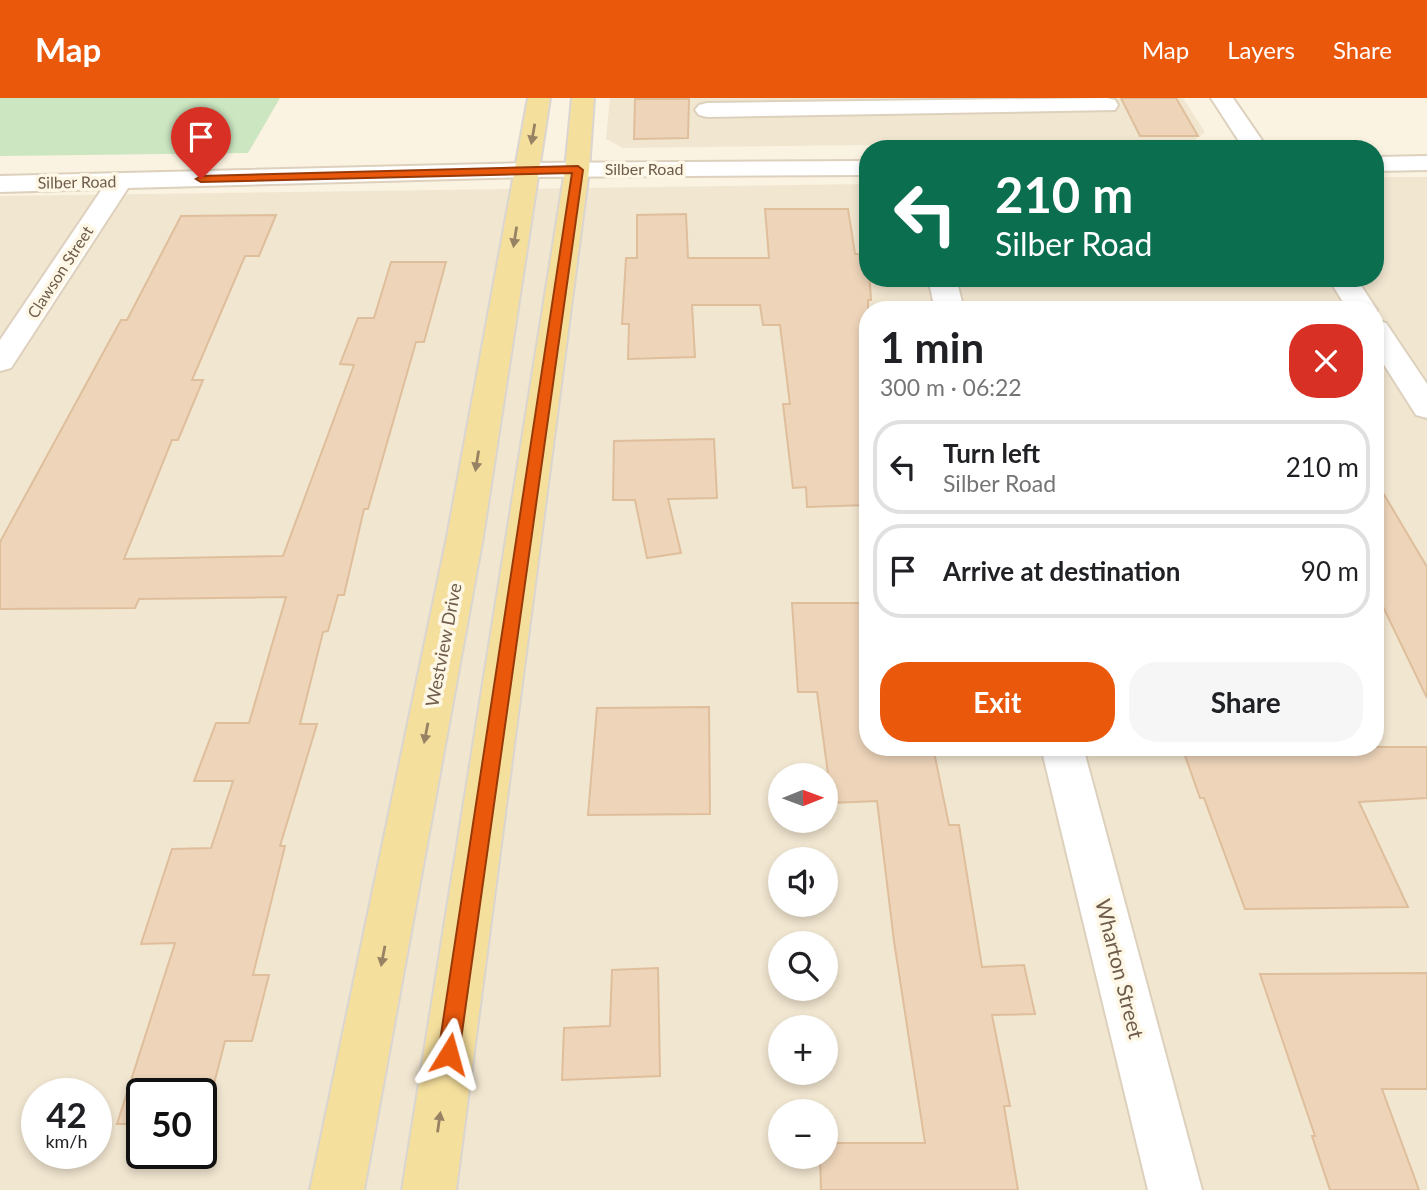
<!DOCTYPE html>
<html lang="en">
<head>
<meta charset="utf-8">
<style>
  :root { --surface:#fff; --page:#f6f6f6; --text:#202124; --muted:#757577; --line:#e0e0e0; --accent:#ea580c }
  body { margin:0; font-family:Lato,sans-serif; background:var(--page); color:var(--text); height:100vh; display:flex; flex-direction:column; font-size:26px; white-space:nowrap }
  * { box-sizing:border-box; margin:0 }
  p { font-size:23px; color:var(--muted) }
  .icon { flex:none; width:38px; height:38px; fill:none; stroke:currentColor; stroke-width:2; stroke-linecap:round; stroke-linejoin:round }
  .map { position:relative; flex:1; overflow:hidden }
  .sheet { position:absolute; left:859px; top:203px; width:525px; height:455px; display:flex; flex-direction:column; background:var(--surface); border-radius:28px; box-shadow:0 4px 10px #0003 }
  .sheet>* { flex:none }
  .banner { position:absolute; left:859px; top:42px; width:525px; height:147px; border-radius:28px; box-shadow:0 4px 10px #0003; background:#0b6e4f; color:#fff; overflow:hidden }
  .needle { width:46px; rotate:89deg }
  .buttons { position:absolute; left:768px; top:665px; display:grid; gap:14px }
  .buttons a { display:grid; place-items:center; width:70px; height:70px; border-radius:50%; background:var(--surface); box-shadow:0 4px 10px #0003; font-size:35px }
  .speed { position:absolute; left:21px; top:980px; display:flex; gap:14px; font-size:35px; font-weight:700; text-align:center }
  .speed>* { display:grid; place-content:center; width:91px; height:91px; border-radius:50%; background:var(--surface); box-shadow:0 4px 10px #0003; line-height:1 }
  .speed small { font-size:18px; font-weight:400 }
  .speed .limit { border:4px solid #111; border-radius:10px; background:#fff; color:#111 }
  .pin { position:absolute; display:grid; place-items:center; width:60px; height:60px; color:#fff; margin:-72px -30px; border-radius:50% 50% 50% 0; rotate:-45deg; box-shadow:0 0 7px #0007 }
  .pin .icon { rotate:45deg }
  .me { position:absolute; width:77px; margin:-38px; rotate:8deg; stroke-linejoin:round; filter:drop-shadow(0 0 5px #0008) }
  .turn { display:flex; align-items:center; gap:24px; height:147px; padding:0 21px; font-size:32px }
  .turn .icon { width:91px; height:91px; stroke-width:2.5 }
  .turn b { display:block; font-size:49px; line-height:60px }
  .round { display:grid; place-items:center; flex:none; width:74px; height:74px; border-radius:28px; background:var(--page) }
  .summary { display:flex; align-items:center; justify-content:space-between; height:119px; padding:0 21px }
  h1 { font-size:42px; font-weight:700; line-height:52px }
  .button { display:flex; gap:14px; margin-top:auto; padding:14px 21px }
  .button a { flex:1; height:80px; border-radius:28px; background:var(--accent); color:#fff; font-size:28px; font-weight:700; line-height:80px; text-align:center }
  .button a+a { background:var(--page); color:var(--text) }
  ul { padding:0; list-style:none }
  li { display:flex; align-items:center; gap:21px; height:94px; margin:0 14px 10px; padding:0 7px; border:4px solid var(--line); border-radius:28px }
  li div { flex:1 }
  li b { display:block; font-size:26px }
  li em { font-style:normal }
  header { display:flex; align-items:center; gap:42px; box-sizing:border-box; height:98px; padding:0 35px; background:var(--accent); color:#fff }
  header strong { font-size:33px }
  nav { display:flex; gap:38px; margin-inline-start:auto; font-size:24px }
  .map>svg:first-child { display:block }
  .residential { fill:#f1e6d0; fill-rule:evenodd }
  .green { fill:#cbe6c1 }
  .building { fill:#eed5ba; stroke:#dfbe9c; stroke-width:2 }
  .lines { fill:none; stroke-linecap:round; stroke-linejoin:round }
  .minor-casing { stroke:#ddd0bd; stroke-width:4 }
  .major-casing { stroke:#dad5d0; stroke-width:4 }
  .minor { fill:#fff; fill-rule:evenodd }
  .major { fill:#f5df9d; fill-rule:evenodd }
  .oneway { fill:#978363 }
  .route { fill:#ea580c; stroke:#983908; stroke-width:2 }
  .labels { text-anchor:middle; stroke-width:7; stroke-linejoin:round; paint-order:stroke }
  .far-street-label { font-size:16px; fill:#6f5c4a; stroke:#fef7e6 }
  .street-label { font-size:18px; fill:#6f5c4a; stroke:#fef7e6 }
  .near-street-label { font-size:21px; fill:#6f5c4a; stroke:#fef7e6 }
</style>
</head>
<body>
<header>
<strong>Map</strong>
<nav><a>Map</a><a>Layers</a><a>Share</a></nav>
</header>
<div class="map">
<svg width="1427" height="1092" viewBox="0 0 1427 1092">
  <rect width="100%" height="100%" fill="#faf3e1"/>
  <!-- residential -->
  <path class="residential" d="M610,0h573l22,34 -12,9 -570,7 -17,-9z
    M1376,79h51v1013h-1427v-994l868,-12v94h508zM868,212h508v437h-508zM780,677h46v46h-46zM780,761h46v46h-46zM780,845h46v46h-46zM780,929h46v46h-46zM37,996h59v59h-59zM142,996h59v59h-59zM780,1013h46v46h-46z"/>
  <!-- green -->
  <path class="green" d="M0,0h280l-32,55 -248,3z"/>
  <!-- building -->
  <path class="building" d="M1121,0h55l22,38h-58z
    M635,1h54l-1,39 -54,1z
    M765,111h83l7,45h13l3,46h-3v205l-61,2 -1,-20 -13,1 -10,-84h7l-10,-79h-17l-3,-20h-68l3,52 -67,2 1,-35h-7l4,-66h11v-43l49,-1 2,44h81z
    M276,117l-17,41h-14l-53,124h11l-25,60h-6l-48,119 159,-3 71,-191 -14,-1 18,-46h16l17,-56h55l-22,80h-8l-48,167h-4l-20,86h-6l-10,36 -5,1 -23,92h17l-37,122h5l-32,129h16l-17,66h-27l-21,82h-3v-29h-59v30h-25l58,-181 -34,1 31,-95 39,-1 22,-67h-39l22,-58h33l37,-126 -147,2 -4,9 -135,1v-67l121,-222h6l54,-104z
    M714,341l3,59 -49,1 13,54 -34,5 -12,-58h-22l1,-59z
    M1376,383l51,86v131l-51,-106z
    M792,505h76v144h65l16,78h10l23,142 42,-2 11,49 -43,1 18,91h-6l14,84h-197l-1,-33h6v-14h99l-31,-202 -17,-140 -45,2 -15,-111h-19z
    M709,609l1,107 -122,1 9,-107z
    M1182,649h245v51l-68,4 49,105 -163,2 -41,-111h-4z
    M658,870l2,108 -98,4 2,-52 46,-2 2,-56z
    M1427,875v116h-45l37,101h-89l-18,-54h3l-55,-162z"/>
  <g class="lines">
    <!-- minor casing -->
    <g class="minor-casing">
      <path id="minor" d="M1107,0l8,2 3,5 -3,5 -408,7 -8,-2 -4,-5 4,-5 8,-2z
        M1211,0h22l35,51h-24z
        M1427,58v14l-51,1v-14z
        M868,63v14l-342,2 -398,11 -117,180 -11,3v-31l102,-151 -102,3v-16l526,-13z
        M928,180h28l8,32h-29z
        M1328,180h28l21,32 -1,3v-3h-28z
        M1376,222l10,3 41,61v34l-11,-3 -40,-63z
        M1041,649h42l119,443h-54z"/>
    </g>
    <!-- major casing -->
    <g class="major-casing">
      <path id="major" d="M528,0h22l-67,439 -119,653h-54l137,-653z
        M572,0h22l-5,72 -133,1020h-54l163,-1020z"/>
    </g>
    <!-- minor -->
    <use href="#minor" class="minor"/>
    <!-- major -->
    <use href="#major" class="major"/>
  </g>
  <!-- one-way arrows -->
  <defs><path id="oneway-solid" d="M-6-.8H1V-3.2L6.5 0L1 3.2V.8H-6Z" transform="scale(1.75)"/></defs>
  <g class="oneway">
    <use href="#oneway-solid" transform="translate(533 36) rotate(100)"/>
    <use href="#oneway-solid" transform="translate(515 139) rotate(99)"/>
    <use href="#oneway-solid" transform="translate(477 363) rotate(99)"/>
    <use href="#oneway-solid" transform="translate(426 635) rotate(101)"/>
    <use href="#oneway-solid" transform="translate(383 858) rotate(101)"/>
    <use href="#oneway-solid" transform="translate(439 1024) rotate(-82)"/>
  </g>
  <!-- route -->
  <path class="route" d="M578,68l5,4 -124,884 -3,7 -7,3 -8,-3 -3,-7 134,-881 -371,9 -5,-3 5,-3z"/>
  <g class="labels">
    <!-- far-street labels -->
    <g class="far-street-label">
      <text x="644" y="77">Silber Road</text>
      <text transform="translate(77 84) rotate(-1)" y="6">Silber Road</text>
      <text transform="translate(60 174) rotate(-57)" y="6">Clawson Street</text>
    </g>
    <!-- street labels -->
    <g class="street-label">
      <text transform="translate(444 547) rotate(-79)" y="6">Westview Drive</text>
    </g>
    <!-- near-street labels -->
    <g class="near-street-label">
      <text transform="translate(1119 871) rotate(76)" y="7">Wharton Street</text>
    </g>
  </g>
</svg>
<div class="buttons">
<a><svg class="needle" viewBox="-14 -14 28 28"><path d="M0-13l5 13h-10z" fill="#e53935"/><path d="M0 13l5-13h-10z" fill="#757577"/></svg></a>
<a><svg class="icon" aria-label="sound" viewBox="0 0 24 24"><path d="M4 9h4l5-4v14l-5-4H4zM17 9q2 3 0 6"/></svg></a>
<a><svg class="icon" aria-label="search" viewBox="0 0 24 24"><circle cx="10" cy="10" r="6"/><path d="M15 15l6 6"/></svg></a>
<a>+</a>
<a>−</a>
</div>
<div class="speed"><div>42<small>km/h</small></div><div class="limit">50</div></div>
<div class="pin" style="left:201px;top:81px;background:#d93025"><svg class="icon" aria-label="arrive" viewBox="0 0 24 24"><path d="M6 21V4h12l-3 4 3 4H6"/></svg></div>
<svg class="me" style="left:449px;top:956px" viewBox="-20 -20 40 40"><path d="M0-17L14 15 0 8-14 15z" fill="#ea580c" stroke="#fff" stroke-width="4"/></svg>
<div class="banner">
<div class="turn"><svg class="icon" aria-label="left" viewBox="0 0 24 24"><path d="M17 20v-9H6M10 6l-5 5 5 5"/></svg><div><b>210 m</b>Silber Road</div></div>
</div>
<section class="sheet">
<div class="summary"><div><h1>1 min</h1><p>300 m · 06:22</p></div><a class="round" style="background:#d93025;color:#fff"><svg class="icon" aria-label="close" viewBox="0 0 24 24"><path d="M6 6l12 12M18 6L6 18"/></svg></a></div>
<ul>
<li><svg class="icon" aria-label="left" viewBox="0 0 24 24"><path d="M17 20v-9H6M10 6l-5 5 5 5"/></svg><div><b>Turn left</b><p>Silber Road</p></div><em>210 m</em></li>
<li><svg class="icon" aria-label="arrive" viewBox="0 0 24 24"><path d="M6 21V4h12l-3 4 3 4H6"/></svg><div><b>Arrive at destination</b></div><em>90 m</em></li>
</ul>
<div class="button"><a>Exit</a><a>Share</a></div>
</section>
</div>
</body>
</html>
